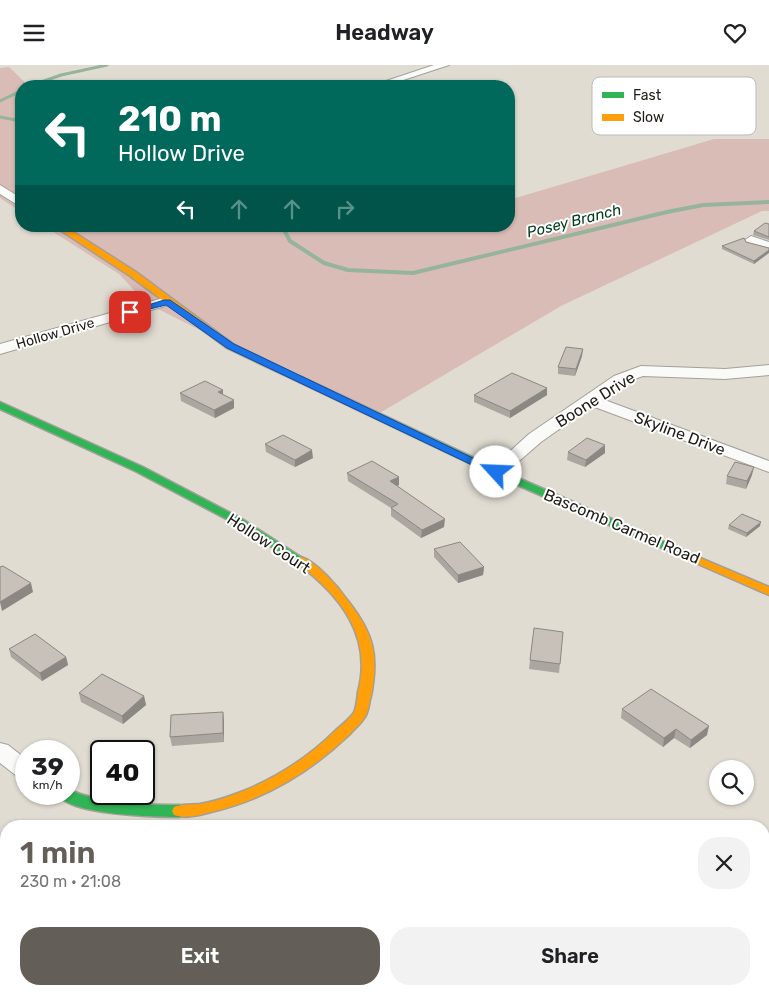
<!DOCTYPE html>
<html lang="en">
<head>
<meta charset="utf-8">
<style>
  :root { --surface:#fff; --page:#f2f2f2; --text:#202124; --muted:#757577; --accent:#635f58 }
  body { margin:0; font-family:Rubik,sans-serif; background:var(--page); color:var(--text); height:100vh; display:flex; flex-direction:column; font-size:19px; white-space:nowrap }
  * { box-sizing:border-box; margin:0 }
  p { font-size:16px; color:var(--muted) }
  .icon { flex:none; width:28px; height:28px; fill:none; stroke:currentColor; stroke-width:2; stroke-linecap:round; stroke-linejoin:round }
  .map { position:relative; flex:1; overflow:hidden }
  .drawer { position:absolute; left:0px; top:755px; width:770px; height:175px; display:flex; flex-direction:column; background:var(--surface); border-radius:20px 20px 0 0; box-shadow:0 1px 4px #0004 }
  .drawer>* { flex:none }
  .top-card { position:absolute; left:15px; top:15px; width:500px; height:152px; border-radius:20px; box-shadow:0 1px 4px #0004; background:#00695c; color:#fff; overflow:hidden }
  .controls { position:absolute; left:709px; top:695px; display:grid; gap:10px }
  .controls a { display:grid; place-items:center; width:45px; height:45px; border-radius:50%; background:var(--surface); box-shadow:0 1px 4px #0004; font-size:25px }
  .speed { position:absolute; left:15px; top:675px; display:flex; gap:10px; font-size:25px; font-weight:700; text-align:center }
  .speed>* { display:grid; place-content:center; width:65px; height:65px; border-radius:50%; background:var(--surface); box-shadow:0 1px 4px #0004; line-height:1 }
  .speed small { font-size:12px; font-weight:400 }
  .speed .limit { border:2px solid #111; border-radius:8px; background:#fff; color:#111 }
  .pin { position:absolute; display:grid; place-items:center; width:42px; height:42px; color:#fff; margin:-21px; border-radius:10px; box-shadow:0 2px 8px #0006 }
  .me { position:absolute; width:55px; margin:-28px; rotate:295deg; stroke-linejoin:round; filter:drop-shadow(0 0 4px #0008) }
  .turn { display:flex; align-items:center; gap:18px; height:105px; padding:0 20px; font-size:22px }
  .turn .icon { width:65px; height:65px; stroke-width:2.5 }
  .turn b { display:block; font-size:35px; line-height:42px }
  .lanes { display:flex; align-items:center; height:48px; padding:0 20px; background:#0003; justify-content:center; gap:25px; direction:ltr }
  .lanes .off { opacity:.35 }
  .round { display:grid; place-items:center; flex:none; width:52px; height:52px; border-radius:20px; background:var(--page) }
  .head { display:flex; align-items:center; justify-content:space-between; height:85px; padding:0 20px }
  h1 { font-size:30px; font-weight:600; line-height:38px; color:var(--accent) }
  .cta { display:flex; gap:10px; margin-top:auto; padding:10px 20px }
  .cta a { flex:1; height:58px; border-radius:20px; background:var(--accent); color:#fff; font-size:20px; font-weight:600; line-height:58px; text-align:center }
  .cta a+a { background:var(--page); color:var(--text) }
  header { display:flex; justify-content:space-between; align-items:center; height:65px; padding:0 20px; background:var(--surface); font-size:22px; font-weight:600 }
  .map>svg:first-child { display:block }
  .green { fill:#dabcb6 }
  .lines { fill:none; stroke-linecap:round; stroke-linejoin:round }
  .stream-far1 { stroke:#96b49b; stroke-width:3 }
  .stream { stroke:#96b49b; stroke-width:4 }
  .street-casing { stroke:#a3a098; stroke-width:2 }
  .fast-casing { stroke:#a3a098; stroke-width:3 }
  .slow-casing { stroke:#a3a098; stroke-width:3 }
  .street { fill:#fafaf8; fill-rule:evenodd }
  .fast { fill:#30b455; fill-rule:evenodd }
  .slow { fill:#ff9f0a; fill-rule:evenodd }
  .wall { fill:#aba6a0 }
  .shaded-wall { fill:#8b8782 }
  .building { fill:#c7c1ba; stroke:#8b8782 }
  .route { fill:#1a73e8; stroke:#114b97 }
  .labels { text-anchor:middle; stroke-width:4; stroke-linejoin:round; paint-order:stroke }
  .far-street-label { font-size:14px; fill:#1f1c16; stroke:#fff }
  .far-water-label { font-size:15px; font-style:italic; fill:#003b1b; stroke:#fff }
  .street-label { font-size:16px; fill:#1f1c16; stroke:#fff }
  .key { fill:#fff; stroke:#bcbbb9; stroke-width:1 }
  .key-label { font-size:14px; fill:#1f1c16 }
</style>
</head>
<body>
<header><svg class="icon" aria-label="menu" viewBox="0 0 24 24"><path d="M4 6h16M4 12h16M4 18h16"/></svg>Headway<svg class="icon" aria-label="heart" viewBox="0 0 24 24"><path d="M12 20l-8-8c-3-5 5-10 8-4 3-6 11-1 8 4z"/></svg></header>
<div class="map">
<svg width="769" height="930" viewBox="0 0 769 930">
  <rect width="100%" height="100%" fill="#e0dcd2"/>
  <!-- green -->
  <path class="green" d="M9,2l20,19h-8v126l-21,-14v-130z
    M714,74h55v72h-7l-201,95 -188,111 -227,-114 -27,-29 -75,-48h345l15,6 18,-6h87v-26z"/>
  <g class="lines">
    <!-- stream-far1 -->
    <path class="stream-far1" d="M30,21l31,-11 46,-10
      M0,36l21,-10
      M0,52l21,4"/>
    <!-- stream -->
    <path class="stream" d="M282,161l8,15 34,22 24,7 65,3 254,-61 36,-7 66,-3"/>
    <!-- street casing -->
    <g class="street-casing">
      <path id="street" d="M434,0h15l-64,21h-14z
        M0,120l21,13v9l-21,-13z
        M751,171l18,6v8l-23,-7 -1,-3z
        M167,232l7,4 -2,3 -172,50v-10z
        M769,300v10l-44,4 -82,-3 -17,6 -24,17 167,62v11l-177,-66 -51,36 -39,34h-12l-3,-4 42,-38 85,-58 27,-10 84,3z
        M0,678l8,2 18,14v21l-8,-3 -18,-14z"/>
    </g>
    <!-- fast casing -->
    <g class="fast-casing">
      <path id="fast" d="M302,312l198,93 190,83 2,2 -2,2h-8l-190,-83 -193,-92 -2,-2z
        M0,337l143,65 99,52 65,42 -6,4 -4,-2 -63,-40 -99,-52 -135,-62z
        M69,725c35,14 72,15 110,15l5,2 2,4 -2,4 -5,2c-23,0 -111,-2 -121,-23h11z"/>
    </g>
    <!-- slow casing -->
    <g class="slow-casing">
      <path id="slow" d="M54,161h10l72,46 97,72 74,36 -2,2h-6l-72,-34 -97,-72z
        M686,487l83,35v8l-87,-38 -2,-2z
        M301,492c16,5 37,30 47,44 26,33 31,55 23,95 -2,6 -2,13 -5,19 -4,8 -11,13 -17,20 -39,37 -85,65 -138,77 -11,3 -26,7 -37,3l-2,-4 2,-4c8,-3 17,-2 26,-3 14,-2 28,-7 41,-12 35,-14 68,-35 95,-62 6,-5 12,-10 17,-16 4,-6 4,-15 5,-22 15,-56 -18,-97 -61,-129l-2,-2z"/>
    </g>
    <!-- street -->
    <use href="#street" class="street"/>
    <!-- fast -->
    <use href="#fast" class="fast"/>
    <!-- slow -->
    <use href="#slow" class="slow"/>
  </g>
  <!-- wall -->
  <path class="wall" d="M769,159v16l-16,-5 1,-4z
    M746,177l23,6 -15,16 -32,-15v-3z
    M582,291l-7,20 -17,-2v-7z
    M547,323v7l-37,23 -36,-16v-7z
    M180,328l43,2 11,13 -19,10 -34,-17z
    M265,379l48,14 -18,9 -29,-15z
    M568,387l37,1 -20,14 -18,-7z
    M347,408l52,12 -2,1 47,41 -23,11 -30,-22v-8l-43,-27z
    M752,410l-6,14 -20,-5 1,-8z
    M729,460l31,1 -14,11 -18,-8z
    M434,484l50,18 -1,8 -25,8 -24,-26z
    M563,567l-4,41 -30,-4 1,-9z
    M9,584l57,8 2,8 -26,16 -31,-24z
    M79,628l65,3 2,9 -23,19 -42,-22z
    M622,644l85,26 -17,13 -16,-10 -11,9 -42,-29z
    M223,647l1,30 -52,4 -2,-9z
    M6,801v44l-6,-2v-35z"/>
  <!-- shaded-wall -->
  <path class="shaded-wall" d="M769,185v3l-15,11v-3z
    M583,284l-1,7 -7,20 1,-7z
    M547,323v7l-37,23v-7z
    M223,325v8l-5,-6z
    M234,335v8l-19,10 -1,-8z
    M605,380v8l-20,14 1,-7z
    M312,385l1,8 -18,9v-7z
    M754,402l-2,8 -6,14 1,-8z
    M399,412v8l-9,4v-8z
    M445,454l-1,8 -23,11 1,-8z
    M761,457l-1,4 -14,11 1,-4z
    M484,502l-1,8 -25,8v-8z
    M31,518l2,9 -31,19 -2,-9z
    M66,592l2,8 -26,16 -2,-8z
    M144,631l2,9 -23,19 -1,-8z
    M223,647l1,9v21l-1,-9z
    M709,661l-2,9 -17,13 1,-8z
    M676,664l-2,9 -11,9 1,-9z
    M156,924h5l-1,6h-5z"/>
  <!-- building -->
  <path class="building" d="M765,158l4,1v13l-15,-6z
    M744,173l2,4 23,6v2l-15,11 -32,-15z
    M566,282l17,2 -7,20 -18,-2z
    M512,308l35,15 -37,23 -36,-16z
    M205,316l18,9 -5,2 16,8 -20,10 -34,-17z
    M283,370l29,15 -17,10 -30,-16z
    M587,373l18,7 -19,15 -18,-8z
    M372,396l27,16 -9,4 55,38 -23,11 -31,-22 7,-4 -51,-31z
    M735,397l19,5 -7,14 -20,-5z
    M742,449l19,8 -14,11 -18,-8z
    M460,477l24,25 -26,8 -24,-26z
    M3,501l28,17 -31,19v-35z
    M534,563l29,4 -3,32 -30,-4z
    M35,569l31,23 -26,16 -31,-24z
    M102,609l42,22 -22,20 -43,-23z
    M651,624l58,37 -18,14 -15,-11 -12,9 -42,-29z
    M223,647v21l-53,4 1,-22z
    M6,801v36l-6,-2v-27z
    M83,924h73l-1,6h-73z"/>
  <!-- route -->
  <path class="route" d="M164,235h6l64,44 268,128 -6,3h-3l-266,-127 -61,-43 -36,9 -4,-2z"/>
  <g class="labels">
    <!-- far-street labels -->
    <g class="far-street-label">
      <text transform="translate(55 268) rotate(-16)" y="5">Hollow Drive</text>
    </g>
    <!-- far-water labels -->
    <g class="far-water-label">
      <text transform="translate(574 156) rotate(-14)" y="5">Posey Branch</text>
    </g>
    <!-- street labels -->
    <g class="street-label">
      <text transform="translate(595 334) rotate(-32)" y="6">Boone Drive</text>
      <text transform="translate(680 368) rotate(21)" y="6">Skyline Drive</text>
      <text transform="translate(622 461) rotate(23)" y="6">Bascomb Carmel Road</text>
      <text transform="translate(269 478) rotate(33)" y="6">Hollow Court</text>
    </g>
  </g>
  <!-- legend -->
  <rect x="592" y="12" width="164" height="58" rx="8" class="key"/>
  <rect x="602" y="27" width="22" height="6" fill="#30b455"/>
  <rect x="602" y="49" width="22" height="7" fill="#ff9f0a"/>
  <g class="key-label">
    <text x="633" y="35">Fast</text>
    <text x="633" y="57">Slow</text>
  </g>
</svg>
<div class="controls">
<a><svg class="icon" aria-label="search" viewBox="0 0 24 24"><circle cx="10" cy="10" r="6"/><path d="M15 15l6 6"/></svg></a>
</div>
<div class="speed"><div>39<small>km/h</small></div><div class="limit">40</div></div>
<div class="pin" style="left:130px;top:247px;background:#d93025"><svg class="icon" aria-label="arrive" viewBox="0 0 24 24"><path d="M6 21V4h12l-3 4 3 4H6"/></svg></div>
<svg class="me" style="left:496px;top:407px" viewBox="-20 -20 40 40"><circle r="19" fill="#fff"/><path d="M0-13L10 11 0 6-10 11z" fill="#1a73e8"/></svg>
<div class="top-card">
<div class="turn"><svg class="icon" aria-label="left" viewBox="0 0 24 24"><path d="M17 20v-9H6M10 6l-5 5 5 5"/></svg><div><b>210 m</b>Hollow Drive</div></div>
<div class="lanes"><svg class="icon" aria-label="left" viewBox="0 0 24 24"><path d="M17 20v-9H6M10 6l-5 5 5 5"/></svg><svg class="icon off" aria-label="ahead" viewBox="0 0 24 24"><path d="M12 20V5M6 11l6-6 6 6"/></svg><svg class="icon off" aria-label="ahead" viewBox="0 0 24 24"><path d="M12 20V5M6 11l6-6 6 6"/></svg><svg class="icon off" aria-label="right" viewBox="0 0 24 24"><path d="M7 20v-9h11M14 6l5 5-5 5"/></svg></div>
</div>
<section class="drawer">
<div class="head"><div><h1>1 min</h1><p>230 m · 21:08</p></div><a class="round"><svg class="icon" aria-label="close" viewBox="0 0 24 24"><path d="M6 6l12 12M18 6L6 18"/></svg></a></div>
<div class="cta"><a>Exit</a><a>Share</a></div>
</section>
</div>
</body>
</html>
